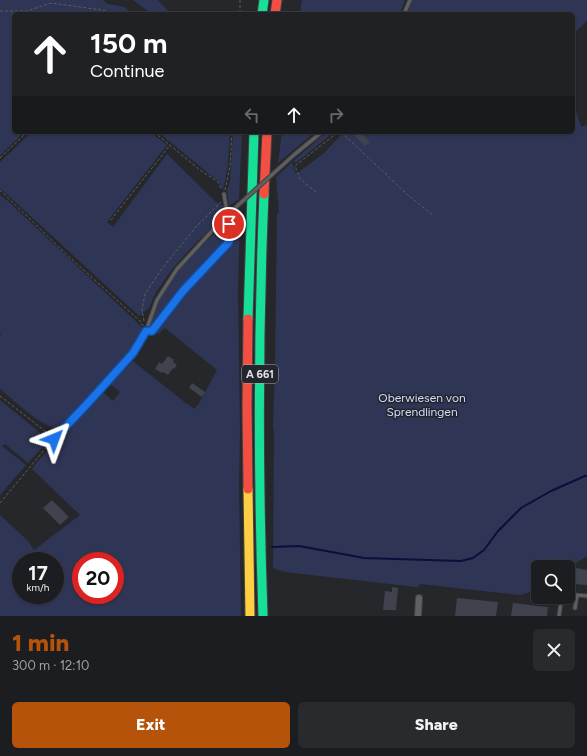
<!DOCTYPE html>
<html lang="en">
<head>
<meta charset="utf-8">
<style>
  :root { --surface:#1c1d20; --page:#292a2d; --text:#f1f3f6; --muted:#a0a2a5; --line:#3a3b3e; --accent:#b45309 }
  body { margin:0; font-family:Figtree,sans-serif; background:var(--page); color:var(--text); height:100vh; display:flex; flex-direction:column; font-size:15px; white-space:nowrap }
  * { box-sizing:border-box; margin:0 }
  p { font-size:13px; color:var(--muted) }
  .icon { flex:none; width:22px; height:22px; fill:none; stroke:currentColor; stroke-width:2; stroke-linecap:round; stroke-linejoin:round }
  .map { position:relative; height:616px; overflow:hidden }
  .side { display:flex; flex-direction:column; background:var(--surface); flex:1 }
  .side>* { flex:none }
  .banner { position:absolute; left:12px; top:12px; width:563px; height:122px; border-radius:6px; box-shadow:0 1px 3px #0004,0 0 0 1px var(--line); background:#202124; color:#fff; overflow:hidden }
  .controls { position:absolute; left:531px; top:560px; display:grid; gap:8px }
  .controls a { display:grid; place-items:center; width:44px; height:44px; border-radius:6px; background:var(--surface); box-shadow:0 1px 3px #0004,0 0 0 1px var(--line); font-size:20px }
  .speed { position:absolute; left:12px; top:552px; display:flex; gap:8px; font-size:20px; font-weight:700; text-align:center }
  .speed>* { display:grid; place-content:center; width:52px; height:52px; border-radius:50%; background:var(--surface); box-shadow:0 1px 3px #0004,0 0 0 1px var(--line); line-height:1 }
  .speed small { font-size:10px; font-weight:400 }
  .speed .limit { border:6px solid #d22; background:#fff; color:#111 }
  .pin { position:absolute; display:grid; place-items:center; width:34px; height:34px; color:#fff; margin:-17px; border:2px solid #fff; border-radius:50%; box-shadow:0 1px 4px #0007 }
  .me { position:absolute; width:44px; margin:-22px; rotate:44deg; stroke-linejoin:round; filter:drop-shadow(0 0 3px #0008) }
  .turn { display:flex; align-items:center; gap:14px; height:84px; padding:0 12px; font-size:18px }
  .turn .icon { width:52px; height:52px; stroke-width:2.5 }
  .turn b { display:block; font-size:28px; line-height:34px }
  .lanes { display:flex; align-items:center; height:38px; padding:0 12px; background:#0003; justify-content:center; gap:20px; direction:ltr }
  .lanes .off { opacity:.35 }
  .round { display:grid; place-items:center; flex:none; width:42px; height:42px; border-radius:6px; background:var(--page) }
  .head { display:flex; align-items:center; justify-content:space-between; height:68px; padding:0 12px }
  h1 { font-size:24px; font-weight:800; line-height:30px; color:var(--accent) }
  .cta { display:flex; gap:8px; margin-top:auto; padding:8px 12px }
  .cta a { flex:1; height:46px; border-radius:6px; background:var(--accent); color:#fff; font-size:16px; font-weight:800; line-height:46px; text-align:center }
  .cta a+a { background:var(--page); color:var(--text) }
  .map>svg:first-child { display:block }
  .green { fill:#2f3554; fill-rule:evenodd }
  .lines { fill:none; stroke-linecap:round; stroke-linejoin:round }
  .stream { stroke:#0d0e3c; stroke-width:2 }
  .building { fill:#40424e }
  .lane-casing { stroke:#424245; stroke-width:5 }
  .street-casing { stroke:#424245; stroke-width:8 }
  .fast-casing { stroke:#424245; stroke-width:11 }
  .slow-casing { stroke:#424245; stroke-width:11 }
  .jam-casing { stroke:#424245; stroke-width:11 }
  .path { stroke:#5d5e61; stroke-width:1; stroke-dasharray:3 2; stroke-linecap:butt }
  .lane { stroke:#5f6062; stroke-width:3 }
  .street { stroke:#5f6062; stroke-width:6 }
  .fast { stroke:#16e098; stroke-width:9 }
  .slow { stroke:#ffcf43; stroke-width:9 }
  .jam { stroke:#f24e42; stroke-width:9 }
  .lane-bridge-casing { stroke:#424245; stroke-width:5; stroke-linecap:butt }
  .lane-bridge { stroke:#5f6062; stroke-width:3 }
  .route-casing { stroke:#114b97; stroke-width:10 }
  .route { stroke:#1a73e8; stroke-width:7 }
  .labels { text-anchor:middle; stroke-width:3; stroke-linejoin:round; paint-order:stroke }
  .shield { fill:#24262d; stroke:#a8aaaf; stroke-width:1 }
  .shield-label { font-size:11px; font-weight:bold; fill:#e1e2e7 }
  .park-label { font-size:12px; fill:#d2dbfe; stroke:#24262d }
</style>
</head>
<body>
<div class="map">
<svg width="587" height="616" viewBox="0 0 587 616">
  <rect width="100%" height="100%" fill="#26272b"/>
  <!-- green -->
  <path class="green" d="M0,0h103l4,4 18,3 6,7h-117v118h10l-24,24z
    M133,0h25l13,14h-19z
    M302,0h103l-5,14h-100z
    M412,0h175v21l-14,13v-20h-166z
    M573,102l8,25 6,-2v431l-19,12v-1h-30v20l-11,6 -7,2 -100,-11 -2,3h-2l-131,-15 -12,-4 1,-137 -1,-2 2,-62 2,-154h2l-3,-36 16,-15 4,12 27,-20 21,-22h229z
    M32,132h118l17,13 -60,77 6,5 54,-73 49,48 8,4 1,8 -34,34 -18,20 -17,24 -7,16 -10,8 -139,-128v-26z
    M158,132h72l-2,33 -5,25 -4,-8z
    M233,132h9l-3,67 -10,7 -2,-15 3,-10z
    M282,132h33l-37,31z
    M327,132h7l-38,31 -3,-2z
    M0,195l8,6 135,127 -12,23 -68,75 -5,4c-22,-8 -40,-26 -58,-41v-53l1,-2 -1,-1z
    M240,210l-2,80 2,142 -1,53 2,131h-241v-101l28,26 6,9 46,-35 -48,-46 5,-7 53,-54 13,-16 10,9 7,-9 -10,-8 23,-23 54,43h1l6,5 4,-4 19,-35 -52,-42 -7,6 -1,-3 13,-18 5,-8 -3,-2 -21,25v-8l8,-20 20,-32 48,-47 -1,21 -24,25 3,3 24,-25 2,-6v-22zM21,561h34v34h-34zM81,561h34v34h-34z
    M0,400l49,40 -21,23 -23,-19 -3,2 24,19 -26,30z"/>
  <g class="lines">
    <!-- stream -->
    <path class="stream" d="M272,547l27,-1 65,12 97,3 12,-3 11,-8 14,-19 23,-23 30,-17 34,-15h2"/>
  </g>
  <!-- building -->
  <path class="building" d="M357,132h3l10,10 -5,4 -11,-11z
    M168,356l6,4 -1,2 4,3 -3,4 -1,-1 -5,7 -5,-3 -1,1 -7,-4 4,-7 3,2z
    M192,383l13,9 -3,5 -13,-9z
    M52,500l17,17 -9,8 -17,-17z
    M576,568l11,2v15l-13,-1z
    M392,587l6,1 -2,22h-13l2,-19 7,1z
    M457,598l41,4 -2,14h-41z
    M513,603l35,4 -1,9h-36z"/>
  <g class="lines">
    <!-- lane casing -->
    <g class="lane-casing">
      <path id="lane" d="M404,14l6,-14
        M295,154l27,-22
        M146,331h6l31,-40 46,-49v-18l-5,-30
        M54,439l33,-35 46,-51 13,-22 11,-31 20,-31 48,-52
        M568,596l9,-1 10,1
        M575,608l2,-13
        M559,616l2,-14 5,-5"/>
    </g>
    <!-- street casing -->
    <g class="street-casing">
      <path id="street" d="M418,616l1,-18"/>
    </g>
    <!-- fast casing -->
    <g class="fast-casing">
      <path id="fast" d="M262,14l2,-14
        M248,319l6,-187
        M263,616c-5,-140 -5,-282 1,-422"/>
    </g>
    <!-- slow casing -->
    <g class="slow-casing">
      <path id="slow" d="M248,489l2,127"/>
    </g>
    <!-- jam casing -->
    <g class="jam-casing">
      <path id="jam" d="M275,14l2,-14
        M264,194l3,-62
        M248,489l-1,-82 1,-88"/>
    </g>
    <!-- path -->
    <path class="path" d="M240,0v14
      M0,11h27l24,-8 51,7 13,4
      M154,132l46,38 18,12 4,8
      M341,132l68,64 25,20
      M0,158l27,-26
      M0,190l66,64 75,68 2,4
      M225,190l5,-24 2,-34
      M316,192l-16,-13 -5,-13 43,-34
      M111,220l59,-75
      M144,321l-2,-11 3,-16 16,-24 8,-10 27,-33 25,-25
      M0,396l50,39
      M0,503l50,-60"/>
    <!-- lane -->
    <use href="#lane" class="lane"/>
    <!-- street -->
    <use href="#street" class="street"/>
    <!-- fast -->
    <use href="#fast" class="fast"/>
    <!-- slow -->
    <use href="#slow" class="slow"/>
    <!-- jam -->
    <use href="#jam" class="jam"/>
    <!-- lane-bridge casing -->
    <g class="lane-bridge-casing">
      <path id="lane-bridge" d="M225,217l70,-63"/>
    </g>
    <!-- lane-bridge -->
    <use href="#lane-bridge" class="lane-bridge"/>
  </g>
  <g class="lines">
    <!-- route casing -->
    <g class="route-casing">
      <path id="route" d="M54,439l33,-35 46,-51 13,-22h6l31,-40 46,-49v-18"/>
    </g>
    <!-- route -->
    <use href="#route" class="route"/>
  </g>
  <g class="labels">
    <!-- shield labels -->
    <rect class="shield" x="242" y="365" width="36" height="18" rx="3"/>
    <g class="shield-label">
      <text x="260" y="378">A 661</text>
    </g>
    <!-- park labels -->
    <g class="park-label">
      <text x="422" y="402">Oberwiesen von<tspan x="422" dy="14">Sprendlingen</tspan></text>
    </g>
  </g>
</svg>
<div class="controls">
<a><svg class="icon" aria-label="search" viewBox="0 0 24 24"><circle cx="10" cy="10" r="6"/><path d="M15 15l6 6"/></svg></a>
</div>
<div class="speed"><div>17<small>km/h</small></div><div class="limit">20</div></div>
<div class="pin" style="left:229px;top:224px;background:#d93025"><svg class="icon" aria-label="arrive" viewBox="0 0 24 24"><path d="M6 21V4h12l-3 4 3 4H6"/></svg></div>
<svg class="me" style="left:54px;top:439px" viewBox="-20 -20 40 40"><path d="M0-17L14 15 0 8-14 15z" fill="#1a73e8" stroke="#fff" stroke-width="4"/></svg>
<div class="banner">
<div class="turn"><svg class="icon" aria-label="ahead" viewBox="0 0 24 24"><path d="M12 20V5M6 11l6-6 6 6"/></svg><div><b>150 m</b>Continue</div></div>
<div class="lanes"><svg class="icon off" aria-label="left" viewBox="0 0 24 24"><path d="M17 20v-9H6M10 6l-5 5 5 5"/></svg><svg class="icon" aria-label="ahead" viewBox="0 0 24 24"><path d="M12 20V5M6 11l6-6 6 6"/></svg><svg class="icon off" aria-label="right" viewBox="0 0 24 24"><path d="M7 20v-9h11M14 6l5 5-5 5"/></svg></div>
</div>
</div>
<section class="side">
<div class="head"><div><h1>1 min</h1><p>300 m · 12:10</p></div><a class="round"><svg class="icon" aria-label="close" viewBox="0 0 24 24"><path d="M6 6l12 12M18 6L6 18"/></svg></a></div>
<div class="cta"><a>Exit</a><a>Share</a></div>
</section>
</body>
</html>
